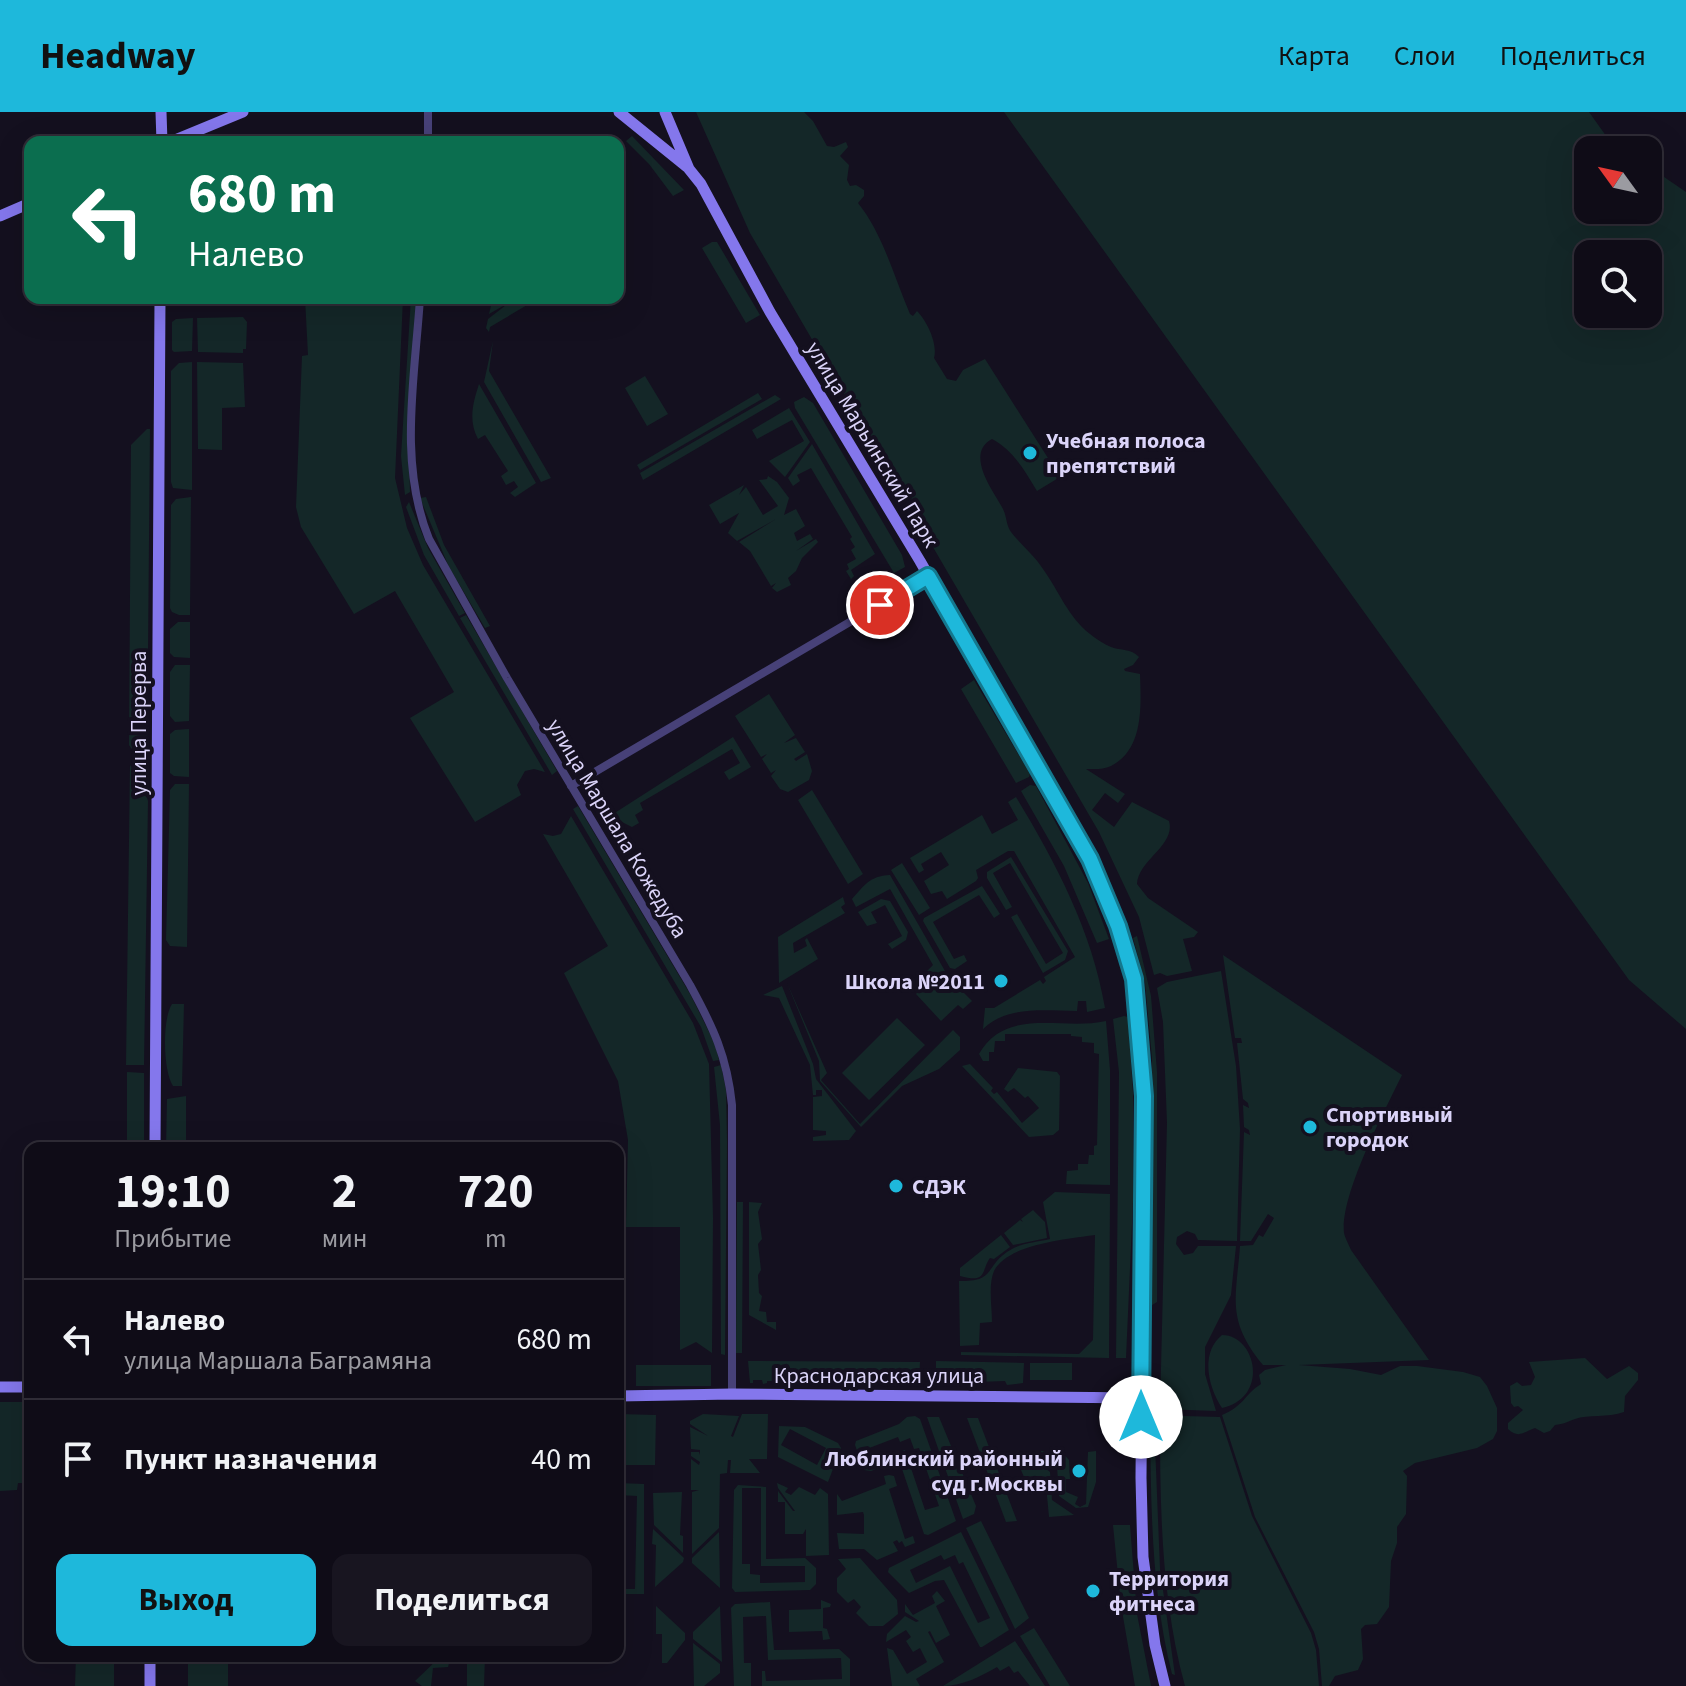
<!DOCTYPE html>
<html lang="ru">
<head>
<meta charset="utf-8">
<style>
  :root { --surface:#0f0c17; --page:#181520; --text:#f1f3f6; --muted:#9b9ba1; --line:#2f2c36; --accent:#1eb8db }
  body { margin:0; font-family:"Source Sans 3",sans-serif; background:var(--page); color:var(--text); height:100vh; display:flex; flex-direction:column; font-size:30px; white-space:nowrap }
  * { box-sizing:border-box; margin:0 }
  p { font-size:26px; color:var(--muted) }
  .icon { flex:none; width:44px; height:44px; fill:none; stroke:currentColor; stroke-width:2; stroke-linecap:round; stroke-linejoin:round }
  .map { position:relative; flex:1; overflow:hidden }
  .sheet { position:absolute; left:24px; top:1030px; width:600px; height:520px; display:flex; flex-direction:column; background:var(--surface); border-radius:16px; box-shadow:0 8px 32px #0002,0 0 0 2px var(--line) }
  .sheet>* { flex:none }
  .banner { position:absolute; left:24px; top:24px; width:600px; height:168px; border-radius:16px; box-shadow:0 8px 32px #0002,0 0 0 2px var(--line); background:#0b6e4f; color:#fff; overflow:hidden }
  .needle { width:52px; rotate:303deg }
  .controls { position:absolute; left:1574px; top:24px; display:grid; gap:16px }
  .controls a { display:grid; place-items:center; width:88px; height:88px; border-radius:16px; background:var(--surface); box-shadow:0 8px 32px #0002,0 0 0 2px var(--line); font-size:40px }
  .pin { position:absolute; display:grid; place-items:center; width:68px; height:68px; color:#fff; margin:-34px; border:4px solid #fff; border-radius:50%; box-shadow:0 2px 8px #0007 }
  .me { position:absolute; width:88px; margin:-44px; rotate:0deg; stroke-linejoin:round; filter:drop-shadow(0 0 6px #0008) }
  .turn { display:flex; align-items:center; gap:28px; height:168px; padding:0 32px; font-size:36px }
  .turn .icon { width:104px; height:104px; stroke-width:2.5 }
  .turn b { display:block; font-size:56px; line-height:68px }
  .eta { display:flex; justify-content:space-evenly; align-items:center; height:136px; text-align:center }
  .eta b { font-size:48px; font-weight:700; line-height:56px }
  .action { display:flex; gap:16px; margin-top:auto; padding:16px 32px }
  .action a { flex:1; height:92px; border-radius:16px; background:var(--accent); color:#111; font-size:32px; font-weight:700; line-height:92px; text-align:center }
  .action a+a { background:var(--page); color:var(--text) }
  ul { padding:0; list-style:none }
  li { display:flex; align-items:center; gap:24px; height:120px; padding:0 32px; border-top:2px solid var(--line) }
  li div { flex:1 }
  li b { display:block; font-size:30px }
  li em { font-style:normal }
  header { display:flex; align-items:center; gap:48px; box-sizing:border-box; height:112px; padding:0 40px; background:var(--accent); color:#111 }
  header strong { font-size:38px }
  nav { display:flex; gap:44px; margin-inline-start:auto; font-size:28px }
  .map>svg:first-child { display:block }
  .green { fill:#142728; fill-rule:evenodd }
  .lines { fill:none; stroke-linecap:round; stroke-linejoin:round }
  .street { stroke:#474178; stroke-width:8 }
  .secondary { stroke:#8477ec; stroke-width:11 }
  .route-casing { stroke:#14788e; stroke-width:20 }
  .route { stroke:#1eb8db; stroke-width:14 }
  .poi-dot { fill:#1eb8db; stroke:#14101f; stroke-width:3 }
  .labels { text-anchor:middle; stroke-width:8; stroke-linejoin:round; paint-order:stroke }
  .poi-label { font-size:22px; font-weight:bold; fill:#dbd4f9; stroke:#14101f; text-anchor:start }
  .street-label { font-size:22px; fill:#dbd4f9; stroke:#14101f }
</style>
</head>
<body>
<header>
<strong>Headway</strong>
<nav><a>Карта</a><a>Слои</a><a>Поделиться</a></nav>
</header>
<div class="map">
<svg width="1686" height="1574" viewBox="0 0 1686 1574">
  <rect width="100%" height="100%" fill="#14101f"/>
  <!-- green -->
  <path class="green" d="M696,0h108l9,9 14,25 7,1 12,-5 2,5 -8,9 9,9 -2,15 3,6 6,-1 8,5v6l-6,7c25,31 36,74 52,111l3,2 4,-5c10,10 21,33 17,47l13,21 9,2 7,-11 22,-11 75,118 -23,14c-13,-21 -23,-40 -45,-52 -28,15 2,53 11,70 4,8 3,16 8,23 10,13 23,23 32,37 16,22 25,48 47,65 6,5 14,10 21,13 10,4 20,1 28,10l-6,8 -9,4 1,2 15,3c1,32 4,75 -29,92 -8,4 -17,3 -25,3l39,25 -7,9 -13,-10 -13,17 22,17 18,-25 37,19c7,24 -31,39 -32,63l11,14 50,34 -4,5 -11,2 9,32 -25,5 -7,-3 -6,2 -15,-58 -40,-85 -349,-599z
    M1004,0h585l20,28 15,10h-36v60h60v-44l38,26v837l-57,-49zM1588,142h60v60h-60z
    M632,24l52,54 -11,6 -24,-32 -23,-23z
    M712,130h5l43,73 -14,8 -44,-75z
    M305,186h98l-8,180 12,50 16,37 122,207 -11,-3 -9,2 -8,14 4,10 -46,27 -65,-104 44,-26 -59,-101 -41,23 -53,-87 -5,-20 6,-151 6,-1z
    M411,186h7l-10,131 2,63 -5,3 -4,-39z
    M493,186h46l-49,29 -1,5 -3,-4 2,-9 22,-17 -21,12z
    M243,205l4,5 -1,27h-3v4l-45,-1 -1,-34z
    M193,206l-1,33 -18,1 -2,-2v-28l4,-3z
    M493,229l-4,30 62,107 -10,4 -57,-100z
    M192,250v128l-19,-2 -2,-6v-111l8,-8z
    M197,250l46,1 2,44 -23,1v42l-24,-1z
    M645,264l23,38 -21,12 -22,-38z
    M479,272l57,99 -21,14 -5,-4 8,-6 -4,-6 -8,4 -5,-9 7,-5 -23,-36 -7,4c-10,-19 -5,-36 1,-55z
    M758,281l4,6 -122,71 -3,-5z
    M775,283l6,4 -138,81 -3,-7z
    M804,285l9,6 89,152 3,12 -11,6 -99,-165 -1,-6z
    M789,296l21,34 -25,35 -16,-16 35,-20 -12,-21 -35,19 -5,-9z
    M147,317h3l-3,336 -10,-8 -8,-12 2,-300z
    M812,332l63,110 -24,16 3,6 -3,3 -5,-8 3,-2 -2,-5 9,-5 -5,-9 4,-3 -5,-8 2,-2 -41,-69 -14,7 3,6 -7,5 -5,-8z
    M768,364l9,6 12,16 -5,17 12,-6 9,17 -11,7 3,8 13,-7 3,5 -17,12 20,-12 2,3 -16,16 -6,13 -8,7 3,7 -14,7 -5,-4 4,-5 -5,3 -21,-35 -11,-9 37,-23 -39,22 -9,-8 11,-20 -19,11 -11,-19 35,-20 -5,10 7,-8 17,28 15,-9 -19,-26 8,-1z
    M191,385l-1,118h-11l-7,-3 -2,-4 1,-103 5,-6z
    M426,385l18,48 46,81 -5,2 -36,-61 -29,-69z
    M409,390l19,46 37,65 -6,3 -35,-61 -18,-48z
    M466,503l91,156 -5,4 -92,-157z
    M178,510h12v36l-16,-1 -4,-4v-24z
    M175,553h15l-1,56 -14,1 -5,-6v-44z
    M974,568l56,94 -1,3 -13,6 -55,-94z
    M769,582l26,41 -11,8 12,-5 9,14 -11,7 2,2 11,-7 5,17 -3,9 -21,12 -8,-3 -9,-13 5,-6 -5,3 -9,-14 5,-5 -6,3 -26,-41z
    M189,617v48l-15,-1 -4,-3v-39l5,-4z
    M733,625l18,30 -22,13 -5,-8 16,-9 -8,-14 -92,54 3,7 -8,5 4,8 -7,4 -22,-11z
    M130,653l14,22 4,14 -4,264h-18z
    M175,672h14l-2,163 -17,-1 -4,-6 4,-150z
    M1030,673l6,1 52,97 21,56 -12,4 -33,-77 -43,-75z
    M812,678l51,84 -15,10 -50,-84z
    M1016,685c40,66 76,134 89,211l-18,4 -1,-11h-8l-1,10c-32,0 -69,-6 -94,18l2,-21h9l46,-28 3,4 3,-3 -2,-4 31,-20 -61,-106h-6l-32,19 2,8 -2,3 -29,18 -5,-8 -11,3 -7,-13 25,-16 -8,-13 -20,12 3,6 -5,3 -9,-15 72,-43 10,19 26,-14 -10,-18z
    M578,694l112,188 25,50 4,16 -6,1 -12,-34 -128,-218z
    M571,704l122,207 16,41 4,154 -1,135 -16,-11 -16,8v-123h-54l2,-87 -10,-59 -54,-108 44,-27 -65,-112 10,2 8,-2z
    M1011,745l57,94 -3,9 -22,13 -32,-56 6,-3 29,50 17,-11 -53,-90 -17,10 19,34 -6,3 -19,-32v-6z
    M902,751l28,45 -11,7 -28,-45z
    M890,763l59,103 23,23 -9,8 -5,-4 -17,16 -25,-27 16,-16 -5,-7 6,-6 -43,-76 -34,18 -4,-8c12,-13 17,-23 38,-24z
    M982,774l18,28 -6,4 -15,-23 -46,27 21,37 10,-4 3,6 -12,8 -5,-1 -27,-47 1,-3z
    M843,785l2,7 -4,3 4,6 -52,30 1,10 13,-7 -2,-6 2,-2 11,21 -39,24 -1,-46z
    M881,787l9,2 18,31 -2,8 -14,9 -4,-5 14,-8 -17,-31 -14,7 6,11 -10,3 -9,-14z
    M1137,824l14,60 6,76v230l-5,3v-247l-7,-75 -12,-45z
    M1223,843l179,120c-17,35 -62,120 -58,158 1,5 5,12 7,17l78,110 -130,5 51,4 31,6 19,-9h17l46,6 17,5 7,9 10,22v23l-4,8 -16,9 -62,15 -12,8 4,5 -1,38 -9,13v16l-6,18 -2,46 -12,17 -12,1 -4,4 2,30 -5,11 -23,6 -6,10h-7l-3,-37 -5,-17 -59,-115 -33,-102c22,-9 23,-21 39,-31l-2,-9 6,-5 21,-5h-23c-37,-45 -27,-66 -23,-119l13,-1 6,-10 4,2 11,-19 -6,-4 -17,27h-11l4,-109 6,3 -1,-5 -5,-3 -1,-22 6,3 -1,-5 -5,-4 -6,-56h5l-1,-5h-6z
    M1221,859l15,95 4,63 -3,112 -39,-1 -3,-6 -8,-3 -10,6 -1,7 8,11 9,-2 5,-7h38l-5,49 -26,52v27l11,37 -56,-2 7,-286 -4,-101 -6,-34 10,-6z
    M787,871l40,90 -6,7 39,44 93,-94 7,7v13l-21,19 -37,17 -41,41 -41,-46 -1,-20z
    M782,874l31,78 3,15 40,52 -7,9 -36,1v-4l13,-2v-4l-13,-1v-33l9,-1v-6h-6v5h-3l-3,-30 -31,-67 -16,-3z
    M172,892h12l-2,82h-9c-10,-15 -11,-67 -1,-82z
    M1124,904l4,1 5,76v108l-7,157h-10l3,-286 -6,-53z
    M897,906l28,27 -56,55 -27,-27z
    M1106,909l4,49v115l-44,-1 1,-13 11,-1v-6h10l1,-9h5v-9l3,-1 2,-91 -5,-1v-10l-12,-1v-5l-11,-1v-2h-66v7h-10l-1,11h-5v9h-6l-4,-7c27,-48 83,-23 127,-33z
    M970,952l23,24 -2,3 3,3 3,-2 25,31 17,-15 -11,-12 -3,2 -11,-10 -6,4 -4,-3 14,-21 39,4 3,4 -1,54 -6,5 -24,2 -67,-71z
    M721,953l5,25 1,52 -2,213 -4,-1 -1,-229 -6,-58z
    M127,960l17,1v75h-17z
    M186,984v47l-2,5h-18l1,-49z
    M1055,1080l55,2 -1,164 -148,-3v-3l118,2 14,-14 2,-105c-27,4 -88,9 -101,36 -6,14 -2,36 -2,51l-12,1 -1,22 -19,1 -1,-65c39,1 24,-16 53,-32 11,-6 25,-7 38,-10l-7,-37z
    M737,1090h6l-1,151h-6z
    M749,1090l13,1 -4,9 4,27 -4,5 3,26 -3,5 1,18 3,3 -3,15 7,1 1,10h9v8l-27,-15z
    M1033,1098l12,12 2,16 -34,7 -9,-12 16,-13 3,2 -2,-3z
    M1001,1123l9,12 -16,12 -4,-1c-9,12 -2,26 -30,18v-8z
    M1222,1223c34,0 48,62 0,73 -14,-21 -22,-55 0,-73z
    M1585,1246l22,21 22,-13 9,7v7l-13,16 -1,16c-16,6 -36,2 -49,7 -8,3 -11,5 -20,6l-5,6 -6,2 -9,-5c-12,4 -16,11 -27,1v-6l15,-13 -5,-4 -4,1 -3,-4 -1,-17 7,-4 5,4 9,-1 4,-8 -6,-15z
    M748,1249l172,1 -1,21 -74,-2v3l-4,-3 -44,-1v4l-6,-3h-24v2l-4,1 -1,-4h-9v3h-3z
    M936,1249l88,2 -1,20 -16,2 -2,-4 -28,1 1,3h-10l-3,-4h-23l-2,3 -4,-5z
    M1030,1251h42v17h-42z
    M636,1253h75v21h-75z
    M0,1290h30v81h-12l-1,7 -17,1z
    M618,1302l38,1 -1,50h-37z
    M703,1302l36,2 -8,20 2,1 9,-23h26l-1,45h-18l11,14h-30l1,-13h-3l-1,13 -7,1 -1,54 -27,26v-62l7,-2h-8v-31l8,6 1,-3 -9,-6v-4h8l1,3v-5l-9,-1 -1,-22 18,9 -18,-12v-3z
    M915,1304l5,3 36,102 -28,14 -4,-1 -25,-74 -28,11 -7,-1 -9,-25 1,-4 43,-17 8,-7zM898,1325l2,5 10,-4 4,11 5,-1 20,58 -14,4 -20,-60 -37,13 -4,-13z
    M1184,1304l36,1 32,99 59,117 5,17 3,36h-134c-24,-87 -25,-179 -25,-269l15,3z
    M927,1305h12l37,89 -2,8 -11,5z
    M967,1306h11l39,103 -11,1z
    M1150,1307h4l6,150 15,106 -3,-1c-21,-83 -21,-170 -22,-255z
    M779,1314l26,1 33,16 3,5 -13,34 -50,-25zM790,1317l36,19 -9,17 -36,-20z
    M1041,1339h20l8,9 1,19h-4v13l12,5 -3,7 5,3 6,-3 2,-52 8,-1v31l-8,25 -12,1 -17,-12 -2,-30 -6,-5 -31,-1 -3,-5 5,-2 18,2z
    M1024,1355h20l6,5 2,28 22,15 -25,2 -3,-32 -19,-1 -6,-14z
    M889,1363l5,1 3,10 -8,3 16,50 8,-3 2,7 -10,4 -3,-6 -3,2 -2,-3 -4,2 5,9 -21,9 -13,-11h-25l-2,-16 27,1v-19l-1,-3 -26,3v-21l5,7 44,-17 -2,-8z
    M618,1371l26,1v110h-26v-82h3l-1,77h15l2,-93 -19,-1z
    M777,1371l11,5 -3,4 6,3 8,-8 16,8 5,-7 8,6 1,61 -23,1v-27l-3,5h-18v-32h-7v-11l15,20h2l-17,-23z
    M738,1373l28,2v72l39,-1 11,10v16l-6,6 -75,2 -3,-4 2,-98zM742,1376h19v78h44v16l-45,1v-8l-10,-1v-10h-8z
    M682,1380l-2,43 3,1v17l-29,-28 -1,-32z
    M981,1409l48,97 -14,11 -49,-101z
    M1113,1413h17l7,89 14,72h-16l-14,-81z
    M653,1417l31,29 -1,4 -28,25 1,-42 -4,-1z
    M719,1420l1,56 -28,-25v-5z
    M961,1420l48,98 -27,17h-2l-36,-67 -9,1 -26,12 -21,-21 1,-4zM941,1443l3,5 11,-5 4,9 4,-2 27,56 -12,5 -28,-57 -34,17 -6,-13z
    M860,1446l37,42 1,14 -15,12h-14l-13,-13 5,-6 -7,-8 -6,4 -11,-11v-14l9,-9 -8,-10z
    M937,1479l8,10 -9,5 14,29 -14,8 -6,-12 -2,1 16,30 -28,17 4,7h-28l-5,-38 6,2 14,24 20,-12 -7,-14 -7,4 -7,-11 5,-4 -5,-7 -20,12 1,-8 18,-18 11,6 3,-1 -14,-9v-8l8,11 22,-12 -3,-7z
    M821,1488l10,4 -1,3 -7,1v20l4,1 3,10 -7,1 -1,-9 -33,1v-22l32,-1z
    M770,1490l4,48 65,-1 11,10v27h-88v-15h3l1,10 76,-2 -1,-21 -73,2 -2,-44 -23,1 1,46h7v23h-17l-3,-78 4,-4z
    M656,1494l29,27v7l-18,23h-5v-29h-6z
    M720,1494l2,56 -29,-23v-7z
    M1034,1516l36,58h-20l-30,-50z
    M1015,1529l30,45h-15l-12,-15 -4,2 -5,-7 -9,5 -3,-4c-16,9 -34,19 -54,19z
    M693,1531l27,21v9l-16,13h-10z
    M76,1544h38v30h-39z
    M188,1544h40v30h-40z
    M441,1544h53l-9,1 -1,29h-17v-22l-18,-1 -1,4 -15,1 -2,18h-9l-7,-5z"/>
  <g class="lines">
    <!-- street -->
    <path class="street" d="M428,30v-30
      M420,186c-5,79 -22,165 9,241l78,139 183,307c23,42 37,71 42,120v289
      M571,674l357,-210"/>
    <!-- secondary -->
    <path class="secondary" d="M161,0l1,30
      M619,0l68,55
      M665,0l24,57 12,15 69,128 150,249 170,298 28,67 16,53 10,117 -3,382 2,79 12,88 10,41
      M170,30l73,-30
      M0,104l30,-13
      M155,1036l5,-850
      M0,1275h30
      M618,1284l114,-2 409,4
      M150,1574v-30"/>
  </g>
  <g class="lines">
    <!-- route casing -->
    <g class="route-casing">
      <path id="route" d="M880,493l48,-29 162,283 28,67 16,53 10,117 -3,321"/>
    </g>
    <!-- route -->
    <use href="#route" class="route"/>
  </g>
  <!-- markers -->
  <g class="poi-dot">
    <circle cx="1030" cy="341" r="8"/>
    <circle cx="1001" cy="869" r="8"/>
    <circle cx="1310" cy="1015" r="8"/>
    <circle cx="896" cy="1074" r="8"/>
    <circle cx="1079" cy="1359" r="8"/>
    <circle cx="1093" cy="1479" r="8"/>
  </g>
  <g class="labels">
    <!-- poi labels -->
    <g class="poi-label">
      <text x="1046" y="336">Учебная полоса<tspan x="1046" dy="25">препятствий</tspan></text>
      <text x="985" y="877" text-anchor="end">Школа №2011</text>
      <text x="1326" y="1010">Спортивный<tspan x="1326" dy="25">городок</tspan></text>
      <text x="912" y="1082">СДЭК</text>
      <text x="1063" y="1354" text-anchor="end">Люблинский районный<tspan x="1063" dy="25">суд г.Москвы</tspan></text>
      <text x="1109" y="1474">Территория<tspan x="1109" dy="25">фитнеса</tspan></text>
    </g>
    <!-- street labels -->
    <g class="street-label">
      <text transform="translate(873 332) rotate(59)" y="8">улица Марьинский Парк</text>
      <text transform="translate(138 611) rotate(-90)" y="8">улица Перерва</text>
      <text transform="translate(618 716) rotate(59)" y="8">улица Маршала Кожедуба</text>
      <text x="879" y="1271">Краснодарская улица</text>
    </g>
  </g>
</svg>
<div class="controls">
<a><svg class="needle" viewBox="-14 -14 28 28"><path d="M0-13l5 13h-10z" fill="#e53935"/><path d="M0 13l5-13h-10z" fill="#9b9ba1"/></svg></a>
<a><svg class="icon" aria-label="search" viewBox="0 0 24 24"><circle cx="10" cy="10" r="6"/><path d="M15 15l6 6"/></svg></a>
</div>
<div class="pin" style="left:880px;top:493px;background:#d93025"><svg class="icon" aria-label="arrive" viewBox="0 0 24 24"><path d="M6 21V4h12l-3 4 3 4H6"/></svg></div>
<svg class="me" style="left:1141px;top:1305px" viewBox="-20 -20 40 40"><circle r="19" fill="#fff"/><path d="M0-13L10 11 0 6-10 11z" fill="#1eb8db"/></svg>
<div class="banner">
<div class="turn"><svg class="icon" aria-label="left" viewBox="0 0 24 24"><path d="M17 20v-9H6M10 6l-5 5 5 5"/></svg><div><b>680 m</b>Налево</div></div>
</div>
<section class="sheet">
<div class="eta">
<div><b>19:10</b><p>Прибытие</p></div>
<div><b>2</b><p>мин</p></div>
<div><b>720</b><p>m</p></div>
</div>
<ul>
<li><svg class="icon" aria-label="left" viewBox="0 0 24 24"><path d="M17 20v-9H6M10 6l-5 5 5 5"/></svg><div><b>Налево</b><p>улица Маршала Баграмяна</p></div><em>680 m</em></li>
<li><svg class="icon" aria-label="arrive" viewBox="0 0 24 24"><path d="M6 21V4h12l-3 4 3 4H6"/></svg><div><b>Пункт назначения</b></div><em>40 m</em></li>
</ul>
<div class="action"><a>Выход</a><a>Поделиться</a></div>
</section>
</div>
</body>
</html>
